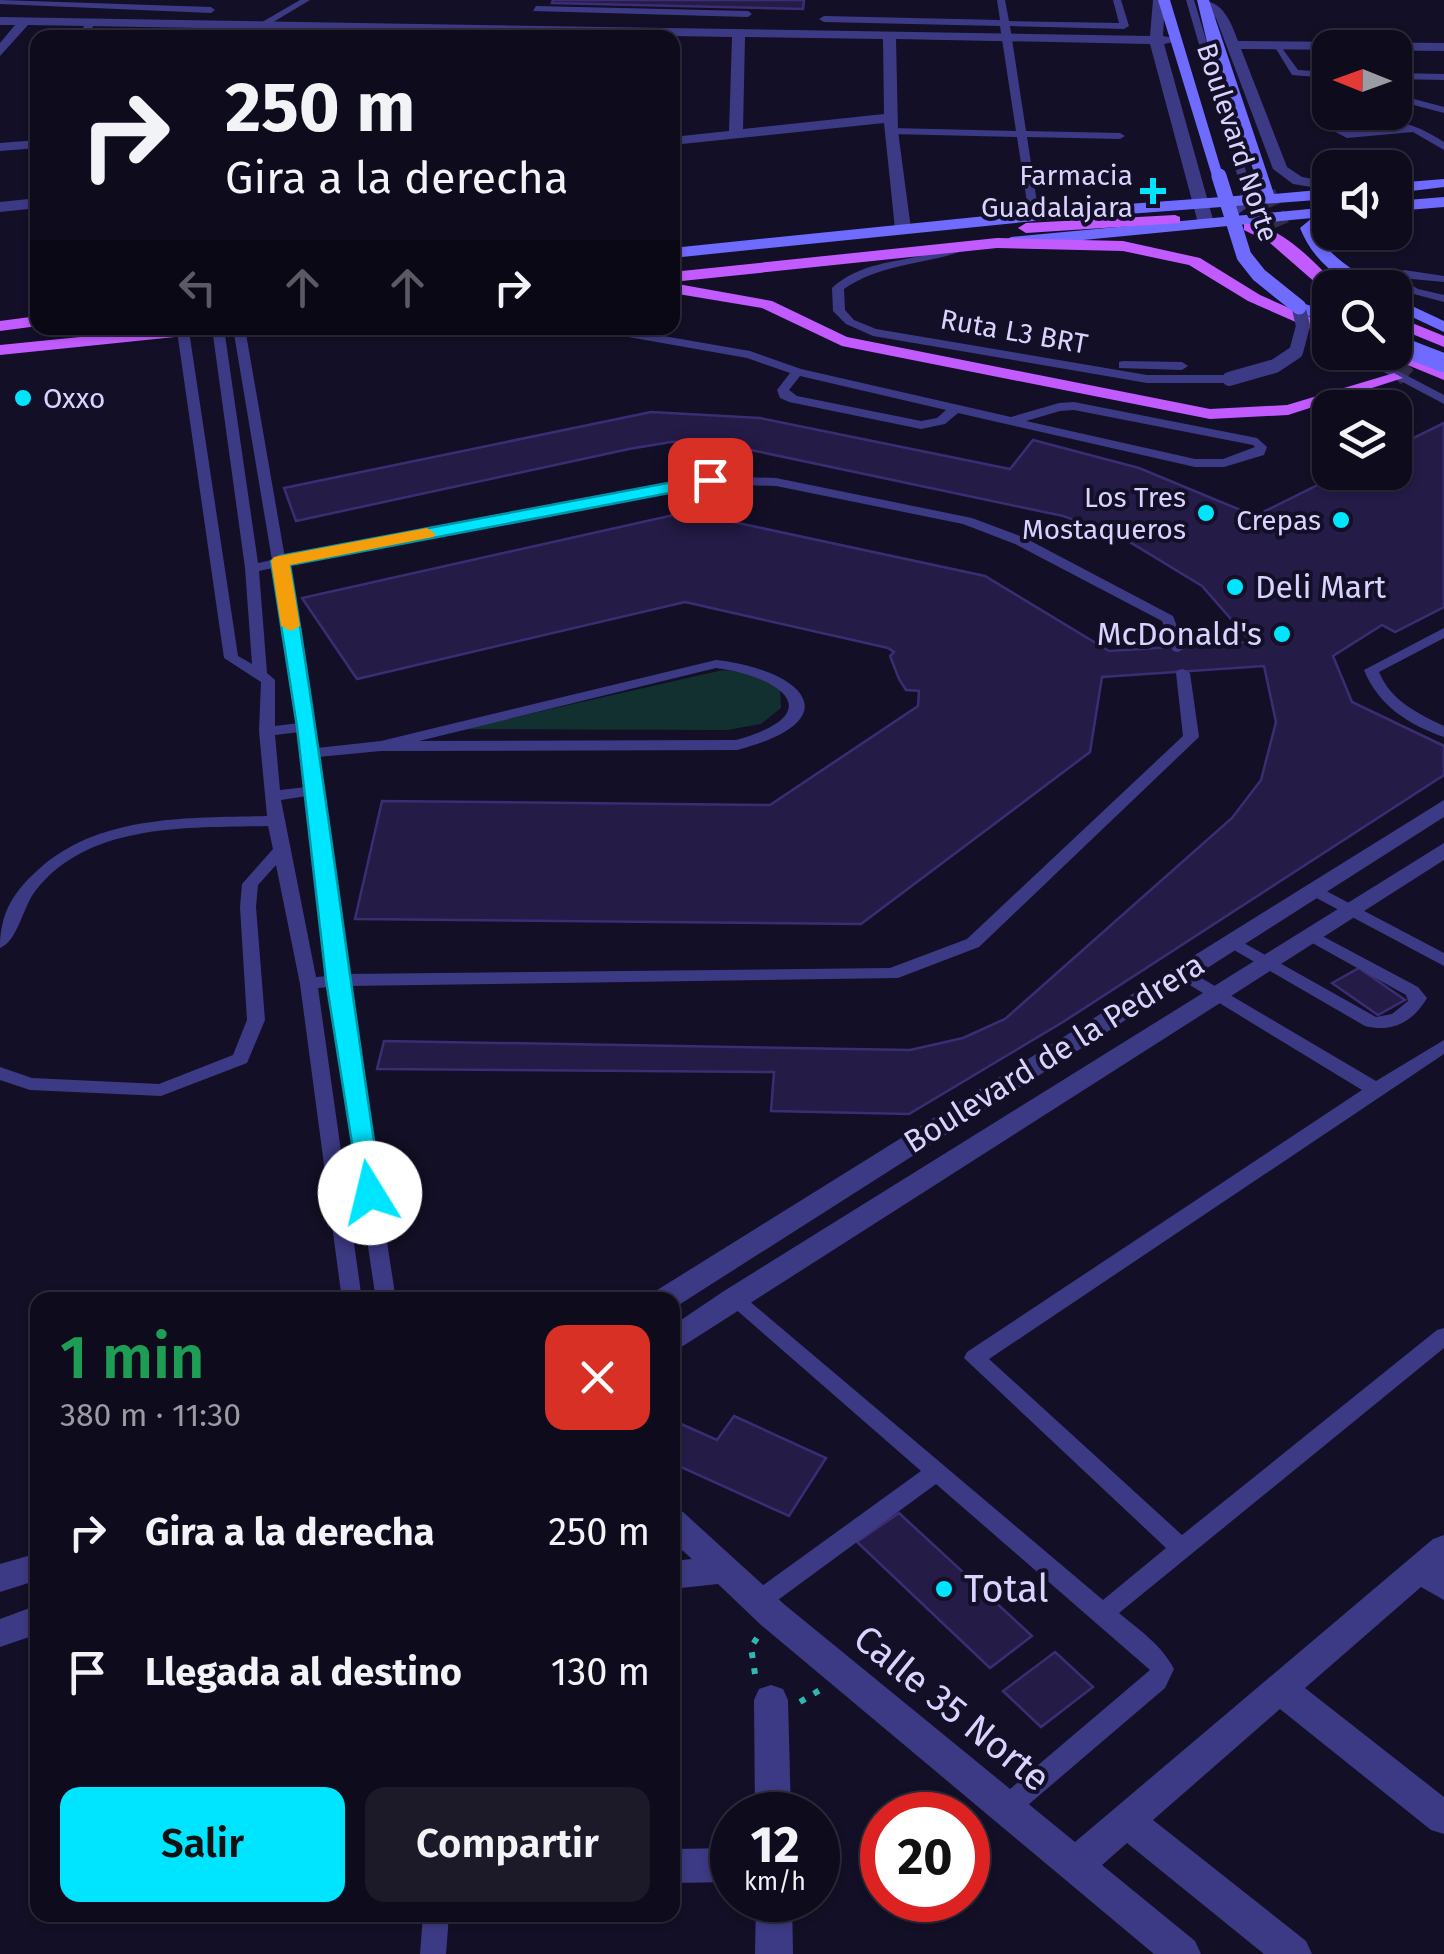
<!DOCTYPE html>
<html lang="es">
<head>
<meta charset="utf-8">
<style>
  :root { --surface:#0e0b1c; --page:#1c1929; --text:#f1f3f6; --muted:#9b9ba3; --line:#2e2b3b; --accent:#00e5ff }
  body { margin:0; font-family:"Fira Sans",sans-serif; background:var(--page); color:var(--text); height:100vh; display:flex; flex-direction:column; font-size:38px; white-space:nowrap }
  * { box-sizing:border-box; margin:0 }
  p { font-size:32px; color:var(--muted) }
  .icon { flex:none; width:55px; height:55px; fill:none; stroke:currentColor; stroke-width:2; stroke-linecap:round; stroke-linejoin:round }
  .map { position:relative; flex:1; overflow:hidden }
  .sheet { position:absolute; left:30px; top:1292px; width:650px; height:630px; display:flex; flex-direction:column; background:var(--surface); border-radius:20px; box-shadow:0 2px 8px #0004,0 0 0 2px var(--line) }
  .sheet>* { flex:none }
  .hud { position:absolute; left:30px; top:30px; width:650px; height:305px; border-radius:20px; box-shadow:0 2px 8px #0004,0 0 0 2px var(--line); background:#0e0b1c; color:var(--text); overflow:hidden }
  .needle { width:65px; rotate:271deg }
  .tools { position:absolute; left:1312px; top:30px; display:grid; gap:20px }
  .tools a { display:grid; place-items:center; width:100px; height:100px; border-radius:20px; background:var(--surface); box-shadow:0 2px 8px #0004,0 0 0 2px var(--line); font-size:50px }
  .speed { position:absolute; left:710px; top:1792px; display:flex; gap:20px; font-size:50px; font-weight:700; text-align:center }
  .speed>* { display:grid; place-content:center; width:130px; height:130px; border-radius:50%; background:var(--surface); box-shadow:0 2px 8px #0004,0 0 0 2px var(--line); line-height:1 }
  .speed small { font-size:25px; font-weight:400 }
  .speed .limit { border:15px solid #d22; background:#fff; color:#111 }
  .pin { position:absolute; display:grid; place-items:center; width:85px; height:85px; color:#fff; margin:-42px; border-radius:20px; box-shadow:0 5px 15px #0006 }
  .me { position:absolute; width:110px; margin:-55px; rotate:351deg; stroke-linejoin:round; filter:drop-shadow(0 0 8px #0008) }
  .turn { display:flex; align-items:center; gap:35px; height:210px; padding:0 30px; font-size:45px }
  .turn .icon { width:130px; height:130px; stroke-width:2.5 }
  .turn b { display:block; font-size:70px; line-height:85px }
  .lanes { display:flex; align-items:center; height:95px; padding:0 30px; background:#0003; justify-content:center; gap:50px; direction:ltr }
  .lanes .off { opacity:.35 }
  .round { display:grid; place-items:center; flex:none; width:105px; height:105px; border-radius:20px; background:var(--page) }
  .overview { display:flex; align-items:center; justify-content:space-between; height:170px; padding:0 30px }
  h1 { font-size:60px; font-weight:600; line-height:75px; color:#1e9e55 }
  .button { display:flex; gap:20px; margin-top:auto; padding:20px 30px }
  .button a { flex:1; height:115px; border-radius:20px; background:var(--accent); color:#111; font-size:40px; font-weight:600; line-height:115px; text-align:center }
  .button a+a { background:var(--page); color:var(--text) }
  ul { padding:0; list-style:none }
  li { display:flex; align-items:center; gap:30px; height:140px; padding:0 30px }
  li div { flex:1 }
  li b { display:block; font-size:38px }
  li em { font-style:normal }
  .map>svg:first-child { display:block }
  .green { fill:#12302f }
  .building { fill:#241b47; stroke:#3b2d73; stroke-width:2.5 }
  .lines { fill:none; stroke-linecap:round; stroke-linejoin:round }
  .secondary-tunnel { stroke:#312d47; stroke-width:15; stroke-dasharray:15 8; stroke-linecap:butt }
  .primary-tunnel { stroke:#312d47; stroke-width:19; stroke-dasharray:19 10; stroke-linecap:butt }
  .path { stroke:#2fb8b0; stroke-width:6; stroke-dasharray:6 10; stroke-linecap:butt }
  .service { fill:#3d3a85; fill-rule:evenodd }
  .minor { fill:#3d3a85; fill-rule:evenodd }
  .tertiary { fill:#3d3a85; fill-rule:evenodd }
  .secondary { fill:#6f6bff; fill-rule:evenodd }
  .primary { fill:#c25bff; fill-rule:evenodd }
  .service-bridge-far1 { stroke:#3d3a85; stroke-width:10 }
  .service-bridge { stroke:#3d3a85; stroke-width:14 }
  .secondary-bridge-far1 { stroke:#6f6bff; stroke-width:15 }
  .secondary-bridge { stroke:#6f6bff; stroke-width:19 }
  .route { fill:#00e5ff; stroke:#0095a6; stroke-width:2.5 }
  .slow { fill:#f59e0b }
  .poi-dot { fill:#00e5ff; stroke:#130f26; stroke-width:4 }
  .labels { text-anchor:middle; stroke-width:8; stroke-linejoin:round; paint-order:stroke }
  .far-street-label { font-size:28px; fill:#d9d4ff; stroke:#130f26 }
  .far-poi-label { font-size:28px; fill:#d9d4ff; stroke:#130f26; text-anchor:end }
  .poi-label { font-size:32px; fill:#d9d4ff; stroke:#130f26; text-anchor:start }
  .street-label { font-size:32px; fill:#d9d4ff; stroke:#130f26 }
  .near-poi-label { font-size:38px; fill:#d9d4ff; stroke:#130f26; text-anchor:start }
  .near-street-label { font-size:38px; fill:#d9d4ff; stroke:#130f26 }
</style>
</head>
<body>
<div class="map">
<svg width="1444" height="1954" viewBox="0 0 1444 1954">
  <rect width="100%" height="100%" fill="#130f26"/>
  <!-- green -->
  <path class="green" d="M723,670l34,4 23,15 1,19 -20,16 -34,6 -264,-1z"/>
  <!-- building -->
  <path class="building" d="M553,0h251l-1,9 -251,-6z
    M651,412l109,6 250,51 23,-29 106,28 116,48 89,-44h51v-25l49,-24v184l-49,25 -13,-7 -49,31 19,46 92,44v29l-381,247 -154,92 -138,-3 3,-39 -397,-3 7,-28 526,9 53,-12 42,-19 227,-201 29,-38 15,-58 -12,-56 -162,11 -12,75 -229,172 -506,-5 27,-118 388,4 148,-99 1,-15 -13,-1 -7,-11 -9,-23 4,-4 -6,-4 -203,-46 -328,77 -55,-81 385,-86 298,64 124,75 142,-9 -49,-56 -84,-51 -55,-19 -350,-74h-42l-42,7 -333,72 -12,-33z
    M1359,968l46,32 -27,15 -46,-32z
    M734,1416l92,42 -37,58 -117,-53v-43l45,20z
    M899,1513l133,123 -42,32 -133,-126z
    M1055,1652l38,35 -52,40 -38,-36z"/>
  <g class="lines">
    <!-- secondary-tunnel -->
    <path class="secondary-tunnel" d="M1268,192l14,33"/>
    <!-- primary-tunnel -->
    <path class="primary-tunnel" d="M1394,378l15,-17 -6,-27"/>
    <!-- path -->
    <path class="path" d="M755,1674l-4,-27 6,-9
      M800,1702l20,-12"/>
    <!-- service -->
    <path class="service" d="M0,0l211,7 4,3 -4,3 -211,-9z
      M300,0h10l-45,27 -8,-2z
      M997,0h8l4,21 110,2 -6,-23h8l8,26 -5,3 -114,-3 16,105 94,2 5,3 -5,3 -93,-2 12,79 -5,3 -5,-3 -12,-79 -126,-3 -5,-3 5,-3 125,3 -16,-105 -176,-4 -5,-3 5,-3 176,4z
      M1186,0h8l57,188 -2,18 -24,18 -5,-3 20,-18 1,-15z
      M536,6l212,5 4,3 -4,3 -215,-6z
      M87,21l8,2 -9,15h-9z
      M1273,44h6l19,26 32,2v6l-38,-3z
      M1395,73l49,1v6l-49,-1z
      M1395,94l49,13v6l-49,-13z
      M1368,119c32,0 51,7 76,23v8l-31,-18 -66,6 -19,-10 9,-7zM1381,125l19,3 -51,4 -10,-5z
      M969,242l4,1v4c-42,18 -91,15 -129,42l1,21 9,10 22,9 271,46h82l6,4 -6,4h-82l-274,-47 -27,-12 -13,-13 -1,-23c27,-25 64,-26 98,-34 14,-3 26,-8 39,-12z
      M1404,270l40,6v6l-43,-4 17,11 26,6v7l-34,-9 -24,-16z
      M183,328l6,3 49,325 14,8 -7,-96 -33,-240h12l34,235 14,-3 -39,-232h12l40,230 426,-82 65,2 196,40 53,20 148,78 12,32 -7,4 -5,-1 -11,-30 -147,-77 -52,-20 -187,-38 -65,-2 -425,82 31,182 64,-7 335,-81c88,10 136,60 21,90l-356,1 -63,6 27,217 545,-6 77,-29 216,-203 -7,-63 2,-3 5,-1 7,4 9,64 -220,210 -81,31 -551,8 49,314h-20l-47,-313 -11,1 44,312h-20l-42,-316 -24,-119 -18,20 -2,22 9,113 -18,43 -86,33 -131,-6 -30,-10v-13l32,11 127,6 74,-29 14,-35 -7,-113 2,-23 31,-35 -5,-23c-79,2 -178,-4 -232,64 -13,16 -18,51 -36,58 0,-35 13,-56 39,-79 61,-55 151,-51 228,-53l-8,-85 2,-49 -37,-24 -47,-327zM273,568l26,155 -24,3v-46l-8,-7 -8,-102zM716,668c67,9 114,46 20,72l-317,1zM300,732l6,55 -26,3 -5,-55zM307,796l21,180 -12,1 -35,-177z
      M594,328h23l133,23 51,18 210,48 48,-14 15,-1 183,36 10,9 -3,8 -40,12h-29l-237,-54 -13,11 -24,5 -132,-27 -9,-4 -3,-8 13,-17 -43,-15 -147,-26zM800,376l146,34 -9,8 -16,3 -124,-25 -8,-6zM1074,410l179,35 2,2 -32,12h-28l-169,-38 34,-10z
      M1346,352h16l82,43v9z
      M1123,361l59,1 6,4 -6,4 -63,-2v-6z
      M1444,628v10l-65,34c12,29 38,41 65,54v11c-35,-12 -66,-32 -80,-67z
      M1313,884l131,69v13l-137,-73 -2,-4 2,-4z
      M1311,930l107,57 9,11c-14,24 -35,35 -62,28l-145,-84 9,-5 6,1 141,79 16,-3 16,-13 -2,-6 -101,-56 -3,-4z
      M1181,966l195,115 68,-41v14l-455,305 193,176 255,-205 7,-2v20l-325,265c20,17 43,32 55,56l-9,19 -150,128 -9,3 -9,-3 -3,-8 3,-8 153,-130 -214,-186 -169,124 -8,3 -8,-3 -4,-7 4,-7 170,-123 -197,-172 3,-5 7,-3 7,3 362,306 63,-52 -202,-190 3,-6 395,-262 -187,-114 -3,-4z
      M423,1915h26l-3,39h-26z"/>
    <!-- minor -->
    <path class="minor" d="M1153,0h12l-2,36 19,4 -18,4 50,179 -8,5 -8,-5 -48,-179 -254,-5 2,92 13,98 -8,5 -8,-5 -11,-106 -212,22v-8l57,-6 3,-94 -704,-12 -28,31v-13l15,-18h-15v-8l1150,19zM745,37l138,2 1,75 -141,15z
      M1199,0c24,0 32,22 39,41l206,2v8l-203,-2 46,118 15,10 28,5v8l-37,-6 -20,-15 -57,-151z
      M38,140v8l-38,3v-8z
      M38,198v10l-38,4v-10z
      M672,1508l11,4 102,93 290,237 358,-303 11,-4v65l-23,-13 -116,101 139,109v37l-13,-4 -151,-121 -127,111 153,121 6,13h-48l-137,-111 -25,22 93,76 6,13h-47l-393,-329 -43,-41 -46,5v-28l20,-2 -20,-18z
      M771,1685l12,4 5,11 3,115h-36l-1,-115 5,-11z
      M732,1848v34l-60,1v-34z
      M756,1900h36l1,54h-38z"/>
    <!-- tertiary -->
    <path class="tertiary" d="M1444,800v17l-770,491 -2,-8h-23l5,-8z
      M1444,843v17l-772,493v-27l52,-35z
      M38,1553v27l-38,12v-28z
      M38,1605v29l-38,13v-28z"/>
    <!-- secondary -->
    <path class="secondary" d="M1158,0h12l54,179 -12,-3z
      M1197,0h12l65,194 56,-5v10l-296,22 -362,37v-10l362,-37 228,-17 -55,-152z
      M1444,179v8l-49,6v-10z
      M1444,197v10l-49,4v-10z
      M1330,207v13l-14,9c11,29 39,39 60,59 -33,0 -64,-29 -76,-60l12,-10 -301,29 -8,-5 8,-5z
      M1395,298l49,23v11l-49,-23z
      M1299,302l31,10v11l-37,-12v-8z"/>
    <!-- primary -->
    <path class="primary" d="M1175,215l5,2v6l-154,10 -8,-5 8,-5z
      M1244,224c33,-3 74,41 95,64l-14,3 -55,-48 -26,-13z
      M997,238l126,3 77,17 60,37 70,31v11l-82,-36 -59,-36 -66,-14 -126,-3 -325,34v-10z
      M672,283l100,18 75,36 363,72 77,-4 107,-32 9,5 -115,37 -78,4 -368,-73 -80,-38 -90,-15z
      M38,316v10l-38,5v-10z
      M1395,316l49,20v11l-49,-20z
      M170,328h52l-8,5 -214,22v-10z
      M1395,350l49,19v11l-68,-28z"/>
    <!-- service-bridge-far1 -->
    <path class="service-bridge-far1" d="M1299,307l1,5"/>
    <!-- service-bridge -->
    <path class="service-bridge" d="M1229,379l46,-13 21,-14 7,-26 -4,-17"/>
    <!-- secondary-bridge-far1 -->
    <path class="secondary-bridge-far1" d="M1219,176l25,80 15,19 40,32"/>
    <!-- secondary-bridge -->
    <path class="secondary-bridge" d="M1395,344l49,19"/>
  </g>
  <!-- route -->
  <path class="route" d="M710,475l9,5 -2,4 -427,81c35,209 59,419 92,628l-4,7h-17l-35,-220 -29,-253 -26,-166 9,-5z"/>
  <!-- slow -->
  <path class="slow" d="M427,528l9,6 -3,3 -143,28 10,61 -9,5 -10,-5 -10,-65 3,-4z"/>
  <!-- markers -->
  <g class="poi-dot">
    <path d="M1148 176h10v10h10v10h-10v10h-10v-10h-10v-10h10z"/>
    <circle cx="23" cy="398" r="10"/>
    <circle cx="1206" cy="513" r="10"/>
    <circle cx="1341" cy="520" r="10"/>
    <circle cx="1235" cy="587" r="10"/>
    <circle cx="1282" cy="634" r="10"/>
    <circle cx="944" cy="1589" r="10"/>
  </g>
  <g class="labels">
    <!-- far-street labels -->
    <g class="far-street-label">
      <text transform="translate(1238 142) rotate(72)" y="10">Boulevard Norte</text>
      <text transform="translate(1014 331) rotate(10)" y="10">Ruta L3 BRT</text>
    </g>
    <!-- far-poi labels -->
    <g class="far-poi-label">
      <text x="1133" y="185">Farmacia<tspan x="1133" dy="32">Guadalajara</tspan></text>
      <text x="43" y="408" text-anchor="start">Oxxo</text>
      <text x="1186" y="507">Los Tres<tspan x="1186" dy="32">Mostaqueros</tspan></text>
      <text x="1321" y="530">Crepas</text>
    </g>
    <!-- poi labels -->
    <g class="poi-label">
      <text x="1255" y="598">Deli Mart</text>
      <text x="1262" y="645" text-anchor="end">McDonald's</text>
    </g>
    <!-- street labels -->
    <g class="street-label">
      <text transform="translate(1054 1053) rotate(-32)" y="11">Boulevard de la Pedrera</text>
    </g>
    <!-- near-poi labels -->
    <g class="near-poi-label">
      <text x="964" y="1602">Total</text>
    </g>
    <!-- near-street labels -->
    <g class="near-street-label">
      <text transform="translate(952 1708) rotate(39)" y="13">Calle 35 Norte</text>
    </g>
  </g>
</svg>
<div class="tools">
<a><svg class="needle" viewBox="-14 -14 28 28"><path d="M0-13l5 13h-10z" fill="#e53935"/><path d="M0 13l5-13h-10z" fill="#9b9ba3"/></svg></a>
<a><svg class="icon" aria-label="sound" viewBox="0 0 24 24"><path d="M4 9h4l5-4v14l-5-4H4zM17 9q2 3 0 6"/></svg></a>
<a><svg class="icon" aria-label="search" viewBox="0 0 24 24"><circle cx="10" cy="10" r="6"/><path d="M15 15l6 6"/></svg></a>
<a><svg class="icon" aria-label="layers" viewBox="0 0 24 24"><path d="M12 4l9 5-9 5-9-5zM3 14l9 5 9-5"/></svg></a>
</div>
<div class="speed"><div>12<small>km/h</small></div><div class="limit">20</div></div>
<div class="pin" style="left:710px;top:480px;background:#d93025"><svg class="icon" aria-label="arrive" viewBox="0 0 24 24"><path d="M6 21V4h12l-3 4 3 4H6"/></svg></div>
<svg class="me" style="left:370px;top:1193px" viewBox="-20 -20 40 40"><circle r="19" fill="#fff"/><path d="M0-13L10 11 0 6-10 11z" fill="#00e5ff"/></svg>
<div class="hud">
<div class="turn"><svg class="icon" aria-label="right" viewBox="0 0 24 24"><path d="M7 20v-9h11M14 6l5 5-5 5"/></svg><div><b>250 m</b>Gira a la derecha</div></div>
<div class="lanes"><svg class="icon off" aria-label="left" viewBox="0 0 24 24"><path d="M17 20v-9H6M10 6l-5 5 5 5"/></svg><svg class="icon off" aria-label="ahead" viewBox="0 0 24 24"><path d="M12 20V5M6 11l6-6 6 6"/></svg><svg class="icon off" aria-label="ahead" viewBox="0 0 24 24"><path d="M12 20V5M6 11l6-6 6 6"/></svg><svg class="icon" aria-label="right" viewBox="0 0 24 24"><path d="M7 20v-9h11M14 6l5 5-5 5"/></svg></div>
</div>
<section class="sheet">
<div class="overview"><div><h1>1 min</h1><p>380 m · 11:30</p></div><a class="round" style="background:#d93025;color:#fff"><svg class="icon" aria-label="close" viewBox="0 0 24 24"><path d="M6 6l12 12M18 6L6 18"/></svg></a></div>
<ul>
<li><svg class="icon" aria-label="right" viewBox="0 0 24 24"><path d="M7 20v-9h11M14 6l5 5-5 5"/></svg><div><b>Gira a la derecha</b></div><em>250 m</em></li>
<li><svg class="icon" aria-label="arrive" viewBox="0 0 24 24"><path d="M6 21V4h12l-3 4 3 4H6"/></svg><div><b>Llegada al destino</b></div><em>130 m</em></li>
</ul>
<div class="button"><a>Salir</a><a>Compartir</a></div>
</section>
</div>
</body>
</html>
